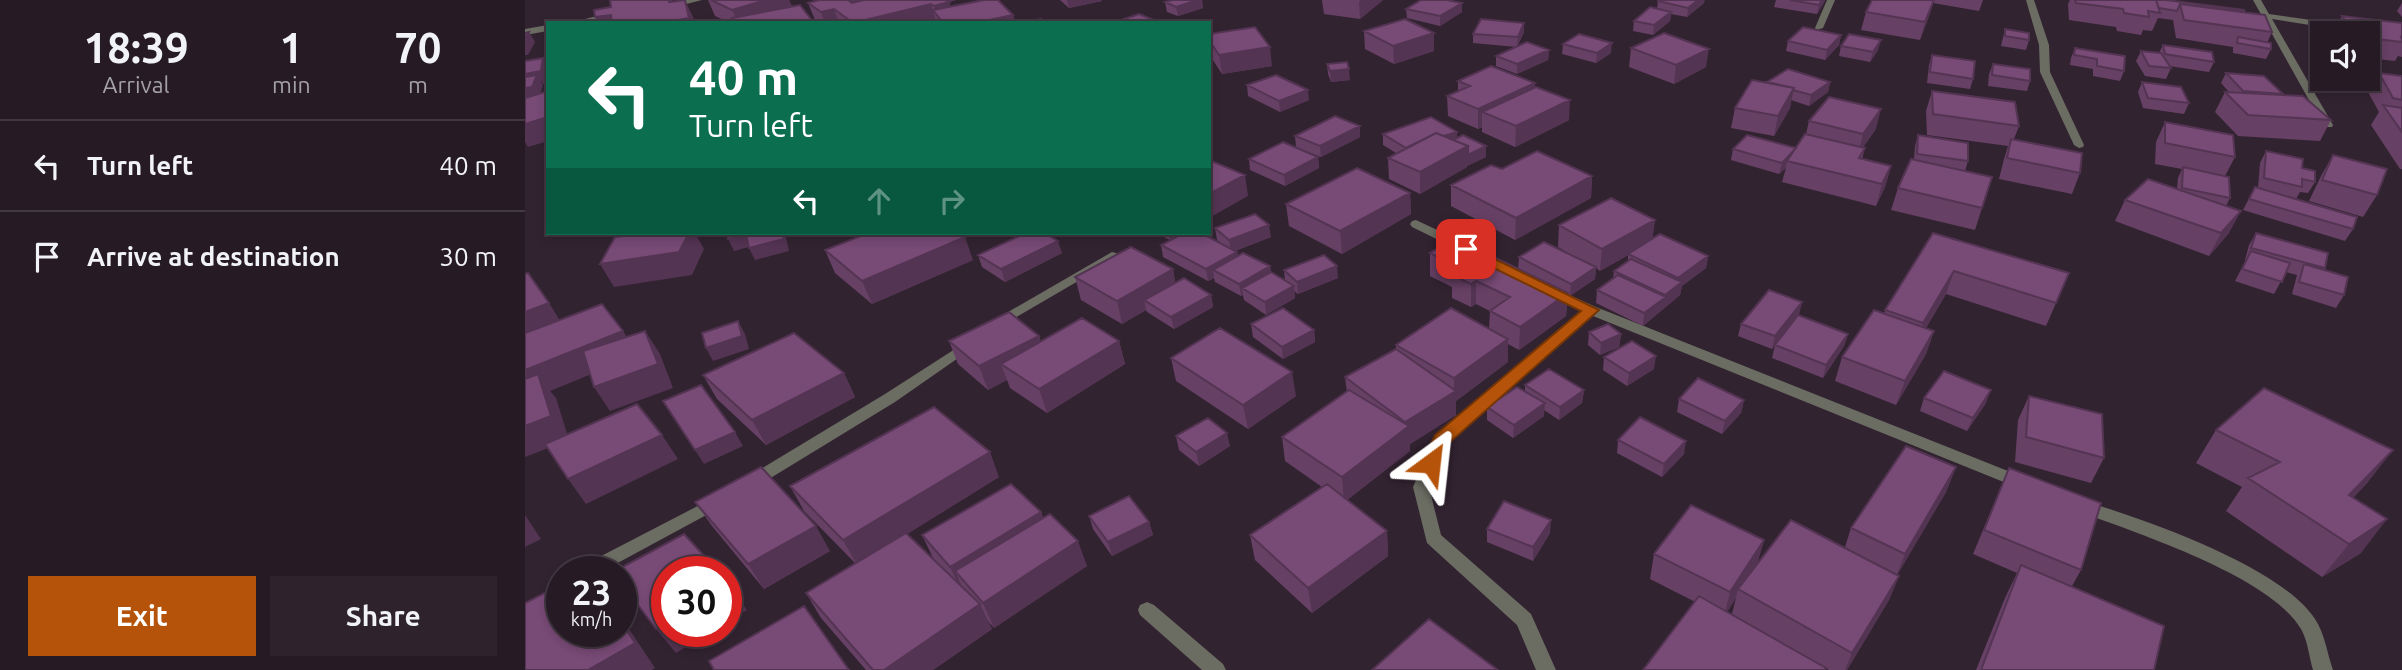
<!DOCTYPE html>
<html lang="en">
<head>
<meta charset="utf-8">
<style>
  :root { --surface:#261a25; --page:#2e232d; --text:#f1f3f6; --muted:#a4a1a7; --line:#423842; --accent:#b45309 }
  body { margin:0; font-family:Ubuntu,sans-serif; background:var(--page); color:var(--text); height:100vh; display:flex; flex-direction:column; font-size:26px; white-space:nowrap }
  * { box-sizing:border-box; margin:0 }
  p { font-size:23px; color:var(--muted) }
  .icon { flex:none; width:38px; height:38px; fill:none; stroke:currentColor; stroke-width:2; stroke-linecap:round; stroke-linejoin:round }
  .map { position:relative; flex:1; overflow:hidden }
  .sheet { display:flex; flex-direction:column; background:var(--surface); width:525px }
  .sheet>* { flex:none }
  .hud { position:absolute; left:21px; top:21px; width:665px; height:214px; border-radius:0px; box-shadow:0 4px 10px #0003,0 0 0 2px var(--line); background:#0b6e4f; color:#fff; overflow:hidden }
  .tools { position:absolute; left:1785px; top:21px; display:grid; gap:14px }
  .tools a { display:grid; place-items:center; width:70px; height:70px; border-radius:0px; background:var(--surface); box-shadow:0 4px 10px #0003,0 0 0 2px var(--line); font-size:35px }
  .speed { position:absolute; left:21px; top:556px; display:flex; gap:14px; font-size:35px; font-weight:700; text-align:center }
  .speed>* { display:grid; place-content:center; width:91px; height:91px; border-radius:50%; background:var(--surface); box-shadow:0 4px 10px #0003,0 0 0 2px var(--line); line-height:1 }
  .speed small { font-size:18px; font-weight:400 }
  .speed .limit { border:10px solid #d22; background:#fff; color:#111 }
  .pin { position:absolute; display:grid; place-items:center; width:60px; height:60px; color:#fff; margin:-30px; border-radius:14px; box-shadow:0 4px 10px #0006 }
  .me { position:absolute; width:77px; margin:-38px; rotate:30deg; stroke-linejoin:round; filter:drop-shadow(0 0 5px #0008) }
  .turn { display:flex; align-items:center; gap:24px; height:147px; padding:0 28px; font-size:32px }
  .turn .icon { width:91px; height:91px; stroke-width:2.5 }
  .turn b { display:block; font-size:49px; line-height:60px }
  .lanes { display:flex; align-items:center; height:66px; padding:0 28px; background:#0003; justify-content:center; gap:35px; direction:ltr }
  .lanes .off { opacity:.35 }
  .eta { display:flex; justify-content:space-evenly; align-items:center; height:119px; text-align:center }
  .eta b { font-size:42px; font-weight:700; line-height:49px }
  .button { display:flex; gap:14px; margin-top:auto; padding:14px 28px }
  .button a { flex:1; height:80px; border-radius:0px; background:var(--accent); color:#fff; font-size:28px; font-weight:700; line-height:80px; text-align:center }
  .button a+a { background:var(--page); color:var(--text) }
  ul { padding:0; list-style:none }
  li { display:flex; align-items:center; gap:21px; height:91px; padding:0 28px; border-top:2px solid var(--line) }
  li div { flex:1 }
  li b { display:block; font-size:26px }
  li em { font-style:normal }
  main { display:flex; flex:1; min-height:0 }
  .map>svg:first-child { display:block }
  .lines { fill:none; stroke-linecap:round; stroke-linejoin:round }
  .lane { fill:#6b6c62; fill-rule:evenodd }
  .street { fill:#6b6c62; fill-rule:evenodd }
  .wall { fill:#674065; fill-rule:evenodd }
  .shaded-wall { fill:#543453 }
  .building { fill:#784a76; stroke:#543453; stroke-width:2 }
  .route { fill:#b45309; stroke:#753606; stroke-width:2 }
</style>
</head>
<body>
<main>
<section class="sheet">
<div class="eta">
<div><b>18:39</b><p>Arrival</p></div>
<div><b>1</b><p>min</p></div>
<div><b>70</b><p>m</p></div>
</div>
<ul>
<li><svg class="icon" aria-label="left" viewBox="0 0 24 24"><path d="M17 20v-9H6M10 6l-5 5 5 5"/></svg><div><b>Turn left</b></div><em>40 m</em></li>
<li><svg class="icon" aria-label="arrive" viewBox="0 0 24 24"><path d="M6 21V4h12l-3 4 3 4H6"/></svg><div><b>Arrive at destination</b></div><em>30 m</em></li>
</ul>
<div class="button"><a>Exit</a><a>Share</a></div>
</section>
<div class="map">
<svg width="1877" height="670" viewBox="0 0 1877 670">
  <rect width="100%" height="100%" fill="#322331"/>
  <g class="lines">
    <!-- lane -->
    <path class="lane" d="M622,602l7,3 69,59 3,6h-24l-62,-55 -2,-5 2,-5z"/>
    <!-- street -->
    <path class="street" d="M160,0h17l-35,9 -4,-3z
      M1302,0h8l-12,28 -7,2 -1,-2z
      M1501,0h8l15,45 1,27 34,73 -1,2 -4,1 -5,-3 -34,-73 -1,-27z
      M1728,0h8l8,14 85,12 4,3 -4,3 -82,-13 61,106 -1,2h-8l-1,-2z
      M88,12l4,3 -1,2 -29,6h-18z
      M23,25v6l-23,4v-6z
      M891,220l53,25 2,3 -2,3h-8l-49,-24 -2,-3 2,-3z
      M587,252l4,1 2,3 -2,3 -115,67h-10l-2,-3z
      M1027,287l44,20 432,172 2,4 -2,4 -6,2 -6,-2 -423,-171 -145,127 -19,44 12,48 90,79 25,56h-20l-19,-45 -90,-82 -14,-56 22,-51 147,-125 -35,-17 -2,-3 2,-3z
      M444,340l7,4 -2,3 -79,55 -139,85 -6,2 -6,-2 -2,-4 2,-4 141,-85z
      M192,496l6,2 2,4 -2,4 -122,66h-24l3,-5z
      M1556,500c60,18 200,66 234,119 10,15 12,34 18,51h-20c-4,-13 -5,-29 -12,-41 -32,-54 -168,-97 -226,-119l-2,-4 2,-4z"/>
  </g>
  <!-- wall -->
  <path class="wall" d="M183,0h81l3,6 22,17h-84l-15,-7z
    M294,0h137l-7,2 1,5 63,8 2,8h-78l-1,-2 -5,2h-113l-3,-3 -7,-17z
    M535,0h41l1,1 -33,7z
    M648,0h29l1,8 -25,8 -11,-4 -2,-10z
    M797,0h61l-23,19 -36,-5z
    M1251,0h49l-8,14 -43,-7z
    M1347,0h111l-4,11 -46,-8 -4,13 -9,24 -59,-10 5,-18z
    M1545,0h96l79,12 27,20 -5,11 4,6 -5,10 -33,-6v-6l-57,-9 -3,-18 -15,-2 -6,13 -9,-1 -2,5 -24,-4 -1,-4 -47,-7 -1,-16z
    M1133,1l46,2 -17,14 -16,-3 -1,7 -17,14 -20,-4 1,-10 23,-12z
    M937,3v9l-22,14 -33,-8 -1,-9z
    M1877,3v14l-5,-6z
    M1817,16l60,7v34l-4,-1 -3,5 -27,-3v-25h-35z
    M1480,29l24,11 -3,10 -25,-4z
    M839,31l70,2v18l-40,13 -29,-15z
    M999,32l-7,15 32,3 -1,10 -31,14 -21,-8v-10l21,-9 -44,-4v-9z
    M684,34l63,32 -50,8 -13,-20z
    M1316,35l-2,10 -14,15 -39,-9 2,-10z
    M1038,44l48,9 -15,10 -34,-9z
    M1638,45l51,17 -5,10 -40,-6 2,2 -5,11 -21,-3 -9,-15 5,-10 18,2z
    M1316,46l37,4 -8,12 -31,-6z
    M1106,48l75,19 -32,17 -45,-17z
    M1550,48l49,23 -4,10 -27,-5v-7l-23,-4 1,-7z
    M1407,55l41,24 -3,10 -43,-6 2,-18z
    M802,64l23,16 -19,2 -3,-8z
    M1468,64l37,17 -3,10 -39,-5 1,-12z
    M1701,73l57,21 -1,1 49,25 -11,21 -82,-5 -23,-24 10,-20h4l-8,-9z
    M1854,73l23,3v93h-2l-29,-44 8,-13 -11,-20z
    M933,81l77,2v5l34,32 -54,27 -33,-15v-5l-4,2 -30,-13 -1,-20 11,-4z
    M1242,82h63l-2,10 -19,14 -18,-6 -1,8 -16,28 -43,-8 4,-20 32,-25z
    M1617,82l47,21 -5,11 -41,-6 -5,-16z
    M722,85l62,15 -29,12 -32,-16z
    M1407,91l87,35 -5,13 66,34 -8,21 -73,-15 5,-20 4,-13 -81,-11 -1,-24z
    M1284,121l67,8 -13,18 2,1 -3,11 29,7 -6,21 -9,19 -94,-24 4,-14 -7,6 -48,-14 2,-11 63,-1 10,-14z
    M1640,122l70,35 -10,19 5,22 -4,8 3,27 -20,23 -94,-35 10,-21 52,-11 1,-11 4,-9 -27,-5 1,-22z
    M835,126v11l-39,20 -25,-10 -1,-11z
    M932,132v6l29,19 -19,9v1l-47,27 -31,-15 -1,-21 8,-5 -13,-8v-11z
    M1393,135l50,26 -3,10 17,37 -7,22 -84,-20 7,-22 16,-29 1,-13z
    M1741,151l36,17 13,14 -7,11 -8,-1 -4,7 57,30 -8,12 -102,-31 12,-23 3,1 2,-25z
    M1808,155l44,40 -14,22 -54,-16 12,-25z
    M793,157l1,11 -34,18 -35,-16 -1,-11z
    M977,169l90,7 -1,22 -76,42 -64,-34v-21z
    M885,193l1,21 -69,40 -53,-28 -3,-22z
    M1130,220l-3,19 56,17 -2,12 -24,18 -2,9 -37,31 -47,-23 1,-13 16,-11 1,-8 14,-9v-7l-28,16 -4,-3 -1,11 -25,17 -2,-1 -2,21 -47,34 -11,-6v18l-52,39v14l-46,29v7l-63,49 40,31 1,25 -76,57 -57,-53 -5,-25 72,-48 -37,-26 -3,-24 65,-45 -2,-15 51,-28v-4l93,-16 1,-18 -14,-7 -5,3 -19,-9v-11l-22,-11v-23l88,16 1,-12 58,1 -19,-11 1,-22z
    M690,228l56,9 -36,14 3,4 32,11 1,7 14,8 -1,-11 54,8 -40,16 -4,-3 1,7 -29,17 -22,-15 -1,-5 -2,1 -26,-14 -1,-4 -6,3 -45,-24 -2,-12 60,-2 -4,-3z
    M631,233h27l-13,7z
    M1408,233l136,40 -23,53 -100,-32 -20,34 8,3 -8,23 -30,51 -61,-24 7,-24 42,-44z
    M1731,233l69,35 -1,2 20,25 -8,13 -44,-14 5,-19 -11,-3 -12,22 -39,-13 11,-21h-1l4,-15z
    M300,250l148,10 -101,44 -37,-31z
    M537,253l-57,29 -23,-15 -4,-12z
    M648,269l2,14 36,12 2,12 -39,22 -27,-17 -1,-2 -24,14 -41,-24 -6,-23z
    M1277,302l-3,12 -27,35 -34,-13 3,-12z
    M726,324l63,6 1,12 -32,17 -30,-22z
    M1064,332l32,2 -2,13 -19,8 -12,-10z
    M1323,334l-4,12 -21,32 -51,-20 3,-13z
    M514,336l2,6 78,-1 6,23 -78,49 -37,-25 -3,-8 -19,10 -30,-26 -9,-23z
    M1079,357l50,12 -27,17 -24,-16z
    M646,358l125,38 -48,33 -72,-48z
    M319,373l11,24 -89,48 -49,-46 -14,-24z
    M1000,385l59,5 -2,13 -23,17 -15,-10v6l-31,22 -26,-18v-13l38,-16z
    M1504,396l75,62 -13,25 -76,-21 3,-42z
    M1399,398l62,5 -19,28 -47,-20z
    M1154,399l65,1 -3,13 -19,21 -45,-22z
    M1691,430l152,52 -15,16 8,55 -39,24 -96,-66 16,-24 -46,-24z
    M651,436l54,10 -31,20 -20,-16z
    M1093,440l66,14 -22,23 -45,-24z
    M1431,467l-10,25 -49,83 2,1 -10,24 -42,70h-18l-179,-91 4,-25 110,-14 -7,24 88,-17 6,-19zM1211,598l-4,16 63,37 -68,-39z
    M1484,468l72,102 -9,16 82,84h-178l29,-72 12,-25 -44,-19z
    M474,477l-92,57 27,26 -12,-25 119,-23 2,6 44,48 -93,62 -7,-8 5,9 -59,41h-67l-45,-52 -15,-25 49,-30 -51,-52 -14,-25z
    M170,502l135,49 -66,38 -52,-63z
    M564,516l60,6 4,13 -41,21 -19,-27z
    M962,529l63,4 -17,28 -46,-19z"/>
  <!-- shaded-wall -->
  <path class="shaded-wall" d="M144,0h3l2,4 11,-4 8,17 2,6h-34z
    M241,0h23l5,12 -56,11 -6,-13z
    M323,0h31l-28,8z
    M386,0h45l-22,5 -3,-1 5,17 -5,2h-75z
    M542,0h34l1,1 -33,7z
    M673,0h4l1,8 -25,8 -2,-9z
    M836,0h22l-23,19 -1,-17z
    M1173,0h7l-1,3 -17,14 1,-9z
    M1297,0h3l-1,3 -7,11 2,-9z
    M1409,0l-5,16 -9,24 5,-18z
    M424,2l5,17 -16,-2 -4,-11z
    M937,3v9l-22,14v-10z
    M309,9l5,14h-14l-4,-11z
    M1146,12l-1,9 -17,14 1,-10z
    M86,15l4,8h-17l-3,-6z
    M488,15l2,8h-40z
    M999,23v9l-7,15 1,-10z
    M4,32l6,10 -7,13h-3v-15z
    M909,33v18l-40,13 -1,-18z
    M1316,35l-2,10 -14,15 2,-10z
    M1356,40l-3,10 -8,12 3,-10z
    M1087,43l-1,10 -15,10 1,-10z
    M745,47l2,19 -50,8 -3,-19z
    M1184,49l-3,18 -32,17 2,-19z
    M1024,50l-1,10 -31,14v-10z
    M18,58l5,9 -1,14 -6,1 2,3 -4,13 -14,2v-26z
    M684,60h2l2,10 -4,1z
    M824,69l1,11 -19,2 -1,-11z
    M1305,82l-2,10 -19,14 2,-11z
    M18,83h5v8z
    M1010,83l-1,19 -52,10v15l-4,2v-20z
    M1269,88l-4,20 -16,28 4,-20z
    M783,90l1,10 -29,12 -1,-11z
    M1045,100l-1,20 -54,27 1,-21z
    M1356,109l-5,20 -18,26 5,-21z
    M23,117v24l-20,6 -3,-5v-18z
    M835,126v11l-39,20 -1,-11z
    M932,132v11l-48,7z
    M943,146h18v11l-19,9v1l-47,27v-22z
    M1271,148l-9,13 -1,7 -7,6 3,-11z
    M793,157l1,11 -34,18 -1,-11z
    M1366,166l-6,21 -9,19 6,-22z
    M720,175l3,21 -39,22v-24z
    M1067,176l-1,22 -76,42 1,-22z
    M885,193l1,21 -69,40 -2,-23z
    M1716,211l-12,22 -20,23 12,-23z
    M1130,220l-3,22 -52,29 2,-22z
    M744,225l2,12 -40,15 -2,-12z
    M164,233h6l9,16 -12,26 -78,12 -14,-23z
    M257,233h3l4,18 -34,9 -6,-12z
    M644,233h14l-13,7z
    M221,234l6,12 -18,5 -6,-12z
    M440,237l8,23 -101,44 -10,-23z
    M533,241l4,12 -57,29 -4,-13z
    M712,252l2,12 -26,6 1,8 -6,3 -2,-12z
    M1183,256l-2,12 -24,18 -2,9 -37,31 1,-13 21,-15v-3l11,-8 2,-9z
    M745,266l1,12 -29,10 1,7 -2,1 -2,-12z
    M812,266l1,12 -40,16 -1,-12z
    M1071,267l-1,12 -25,17 1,-12z
    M648,269l4,23 -33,8 2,10 -24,14 -5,-23z
    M1429,271l-8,23 -31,52 8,-23z
    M951,281v23l-5,3v-23z
    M769,286l1,12 -29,17 -1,-13z
    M1043,293l-2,23 -47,34 1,-23z
    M686,295l2,12 -39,22 -3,-12z
    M1277,302l-3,12 -27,35 3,-13z
    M24,303l15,24 -39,15v-30z
    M213,321l7,13 4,15 -36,12 -7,-13z
    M789,330l1,12 -32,17 -1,-12z
    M98,331l15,24 -88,36 6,7 13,42 -44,17v-87z
    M120,331l15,23 13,34 -63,23 -16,-24z
    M1409,331l-8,23 -30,51 9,-24z
    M1096,334l-2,13 -19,8 1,-12z
    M1323,334l-4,12 -21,32 3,-13z
    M514,336l8,24 -46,4 6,16 -19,10 -9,-24z
    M983,339v23l-52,39v14l-46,29v7l-66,51 -2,-25 63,-48v-7l49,-30v-14z
    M594,341l6,23 -78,49 -8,-24z
    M1131,356l-2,13 -27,17 2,-13z
    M767,372l4,24 -48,33 -5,-24z
    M319,373l11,24 -89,48 -14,-25z
    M1059,390l-2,13 -23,17 1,-13z
    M1466,390l-5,13 -19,28 6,-13z
    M1219,400l-3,13 -19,21 3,-13z
    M1020,403l-1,13 -31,22 1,-13z
    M210,432l8,14 -39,18 -9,-14z
    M702,433l3,13 -31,20 -3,-14z
    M137,435l16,24 -92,45 -18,-25z
    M1161,441l-2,13 -22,23 2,-13z
    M1868,450l-25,32 -44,46 25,-33z
    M465,452l9,25 -142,88 -14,-25z
    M1431,467l-10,25 -51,87 10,-25z
    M516,512l9,25 -95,34 9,20 -2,1 -12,-25z
    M0,515l16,24 -16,8z
    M1862,519l-26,34 -39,24 27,-33z
    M1026,520l-1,13 -17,28v-14z
    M624,522l4,13 -41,21 -4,-14z
    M291,526l14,25 -66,38 -16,-25z
    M862,531l1,25 -76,57 -4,-25z
    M1239,540l-7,25 -19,24 -2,9 -12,19 6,-25z
    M553,541l9,25 -93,62 -11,-25z
    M1374,576l-10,24 -42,70h-2l7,-17z
    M205,585l17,25 -21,12v-35z
    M455,604l12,25 -59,41h-49z
    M96,617l34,51 -3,2h-64l33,-48z
    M142,622v10h44l-35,21 -20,-24z"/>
  <!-- building -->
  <path class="building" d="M85,0h59v2l16,-2 4,18 -28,5h-49l-1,-8 -16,2 -1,-7 17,-3z
    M186,0h55l-34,10z
    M294,0h29l4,3 12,-3h81l4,2 -15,4 -3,-2 -78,19 -19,-14 -13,3 -13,-9z
    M459,0h14l15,15 -38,8h-32l-10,-13z
    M648,0h25l-22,7 -11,-5z
    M896,0h26l15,3 -22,13 -34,-7z
    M1134,0h39l-10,8 -30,-7z
    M1265,0h32l-3,5z
    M1347,0h62l-9,22 -59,-10z
    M1550,0h81l4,13 -12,-2 1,6 -25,-4 -1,-4 -47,-6z
    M1631,0h10l78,10 1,2 -65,-8 -3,7 -18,-3z
    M1655,4l85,11 7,17 -88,-12z
    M275,5l14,18h-79l-3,-5z
    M1125,7l21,5 -17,13 -20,-4z
    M614,14l22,9 -46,-1z
    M1817,16l60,7v14h-1l1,2v3l-34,-4v-5h-14z
    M516,19l4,4h-23z
    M880,19l29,14 -41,13 -29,-15z
    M956,19l43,4 -6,14 -45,-3z
    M730,27l15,20 -51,8 -10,-15v-6z
    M1278,27l38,8 -14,15 -39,-9z
    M1480,29l24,4v7l-24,-4z
    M4,32l-4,8v-7z
    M1139,33l45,16 -33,16 -45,-17z
    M1054,34l33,9 -15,10 -34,-9z
    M1324,34l32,6 -8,12 -32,-6z
    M1713,37l33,6v6l-34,-6z
    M1002,42l22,8 -32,14 -21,-8z
    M1638,45l49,7 2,10 -49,-8z
    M1550,48l50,8 -1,15 -27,-5v-7l-23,-4z
    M1616,51l20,2 10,15 -22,-2z
    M1407,55l43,6 -2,18 -43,-7z
    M18,58l-2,13 -16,3v-13z
    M822,62l2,7 -19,2 -3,-7z
    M1468,64l37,5v12l-38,-6z
    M966,66l44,17 -57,26 -31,-13 23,-10 -12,-5z
    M1263,69l42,13 -19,13 -18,-5 1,-2 -27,-6z
    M23,72v11h-5z
    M1701,73l38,3 19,18 -40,-3z
    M1854,73l23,3v24l-9,-2z
    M12,75l-5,12 -7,1v-11z
    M751,75l32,15 -29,11 -32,-16z
    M1227,80l42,8 -16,28 -43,-8z
    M1617,82l39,5 8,16 -41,-5z
    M1011,87l34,13 -54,26 -34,-14z
    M23,91v26l-23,7v-26z
    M1407,91l83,11 4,24 -86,-12z
    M1700,92l78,4 28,24 -83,-5z
    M1304,97l52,12 -18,25 -54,-13z
    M1858,105l19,3v24z
    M810,116l25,10 -40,20 -25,-10z
    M906,117l26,15 -13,4 -8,-3 -30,15 -23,-14z
    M1640,122l68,13 2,22 -70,-14z
    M911,133l32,13 -48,26 -32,-14z
    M1280,134l60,14 -6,10 32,8 -9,18 -95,-23z
    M938,135l23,11 -18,9v-9l-15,-6z
    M1222,135l49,13 -14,15 -49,-14z
    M1393,135l50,8v18l-51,-7z
    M1486,139l71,14 -2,20 -73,-15z
    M758,142l35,15 -34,18 -35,-16z
    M1012,151l55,25 -76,42 -65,-33 40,-20 11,4z
    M1741,151l37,8 -1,9 13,3v11l-13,-3v8l-38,-9z
    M1808,155l54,14 -10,26 -55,-15z
    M1386,159l81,18 -10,31 -84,-20z
    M684,160l36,15 -36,19z
    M1658,167l46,10 1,21 -48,-10z
    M832,168l53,25 -70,38 -54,-27z
    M1623,179l93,32 -20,22 -96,-33z
    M1730,187l102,30 -4,12 -104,-30z
    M1086,198l44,22 -53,29 -43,-24z
    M730,214l14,11 -40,15 -14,-12z
    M122,233h42l-10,19 -79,12 15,-27z
    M202,233h55l2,6 -35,9 -3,-14 -18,5z
    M343,233h91l6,4 -103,44 -37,-31z
    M501,233h18l14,8 -57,28 -23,-14z
    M659,233h17l36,19 -31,17 -45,-24z
    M1408,233l136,40 -13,30 -102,-32 -31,52 -38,-13z
    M1731,233l72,20 -3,15 -74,-20z
    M1135,234l48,22 -30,22 -50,-24z
    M930,238l113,55 -48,34 -30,-16 20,-14 -34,-16 -5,3 -19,-9 9,-6 -31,-16z
    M1019,242l52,25 -25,17 -52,-27z
    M606,247l42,22 -56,32 -42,-24z
    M1726,251l39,12 -8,19 -40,-13z
    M718,253l27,13 -31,18 -26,-14z
    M799,255l13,11 -40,16 -13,-12z
    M1106,259l51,23 -17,13 -51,-24z
    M1779,264l44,13 -4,18 -45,-13z
    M746,272l23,14 -29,16 -23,-14z
    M3,273l21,30 -24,9v-38z
    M1093,275l48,22 -22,16 -47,-23z
    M659,278l27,17 -40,22 -27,-17z
    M1244,290l33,12 -27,34 -34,-12z
    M77,304l21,27 -98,39v-37z
    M758,308l31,22 -32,17 -31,-23z
    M926,308l57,31 -54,39 -58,-33z
    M1349,310l60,21 -29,50 -63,-24z
    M484,312l30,24 -60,30 -30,-25z
    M1273,315l50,19 -22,31 -51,-20z
    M557,318l37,23 -80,48 -38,-25z
    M213,321l4,15 -36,12 -4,-15z
    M1083,324l13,10 -20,9 -12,-11z
    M695,328l72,44 -49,33 -72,-47z
    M120,331l13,33 -64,23 -11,-36z
    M269,333l50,40 -92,47 -49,-45z
    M1107,341l24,15 -27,17 -25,-16z
    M871,349l60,42 -51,31 -60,-45z
    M1024,369l35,21 -24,17 -35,-22z
    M1419,371l47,19 -18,28 -49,-20z
    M13,374l13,42 -26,10v-47z
    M1173,378l46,22 -19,21 -46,-22z
    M176,385l34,47 -40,18 -32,-49z
    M992,387l28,16 -31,22 -27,-18z
    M1739,388l129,62 -44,45 38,24 -38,25 -101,-66 32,-16 -64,-32z
    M824,390l60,36 -67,51 -60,-40z
    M1504,396l73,18 2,44 -78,-21z
    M112,404l25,31 -94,44 -23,-35z
    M409,407l56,45 -147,88 -53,-54z
    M1115,417l46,24 -22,23 -46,-24z
    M683,418l19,15 -31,19 -20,-16z
    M1381,446l50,21 -51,87 -54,-26z
    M236,467l55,59 -68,38 -53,-62z
    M1484,468l92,35 -20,67 -97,-40z
    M486,484l30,28 -91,55 -28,-32z
    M802,484l60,47 -79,57 -58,-53z
    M604,496l20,26 -41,20 -19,-26z
    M979,501l47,19 -18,27 -46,-18z
    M1166,505l73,35 -34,52 -76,-38z
    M525,514l28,27 -95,62 -28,-32z
    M1266,520l108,56 -47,77 -114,-64z
    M381,533l74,71 -96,66h-11l-67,-77z
    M159,534l35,38h-52v50l-11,7 -35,-47v-10h-8z
    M1496,565l143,61 -10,44h-173z
    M37,584v48h59v-10l14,21 -47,27h-63v-67z
    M1174,596l127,72 -2,2h-181z
    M279,606l45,64h-135l-5,-9z
    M904,619l69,51h-126z"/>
  <!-- route -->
  <path class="route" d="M941,245l133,65 -150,133 -12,25h-13l-2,-5 13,-28 146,-124 -120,-59 -2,-3z"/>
</svg>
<div class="tools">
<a><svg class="icon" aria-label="sound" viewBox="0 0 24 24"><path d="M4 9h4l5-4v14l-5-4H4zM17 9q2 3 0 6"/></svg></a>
</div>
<div class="speed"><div>23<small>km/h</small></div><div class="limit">30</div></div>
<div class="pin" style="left:941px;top:249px;background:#d93025"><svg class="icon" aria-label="arrive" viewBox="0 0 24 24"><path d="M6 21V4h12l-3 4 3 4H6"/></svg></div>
<svg class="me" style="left:906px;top:463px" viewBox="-20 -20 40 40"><path d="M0-17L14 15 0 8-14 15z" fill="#b45309" stroke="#fff" stroke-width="4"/></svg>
<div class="hud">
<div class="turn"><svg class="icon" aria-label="left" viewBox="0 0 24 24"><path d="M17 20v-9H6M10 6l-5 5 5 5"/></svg><div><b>40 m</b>Turn left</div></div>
<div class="lanes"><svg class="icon" aria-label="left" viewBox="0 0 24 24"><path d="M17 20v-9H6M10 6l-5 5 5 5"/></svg><svg class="icon off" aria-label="ahead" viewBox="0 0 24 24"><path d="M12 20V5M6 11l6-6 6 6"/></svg><svg class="icon off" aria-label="right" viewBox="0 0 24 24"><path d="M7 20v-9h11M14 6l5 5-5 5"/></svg></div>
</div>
</div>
</main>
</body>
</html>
